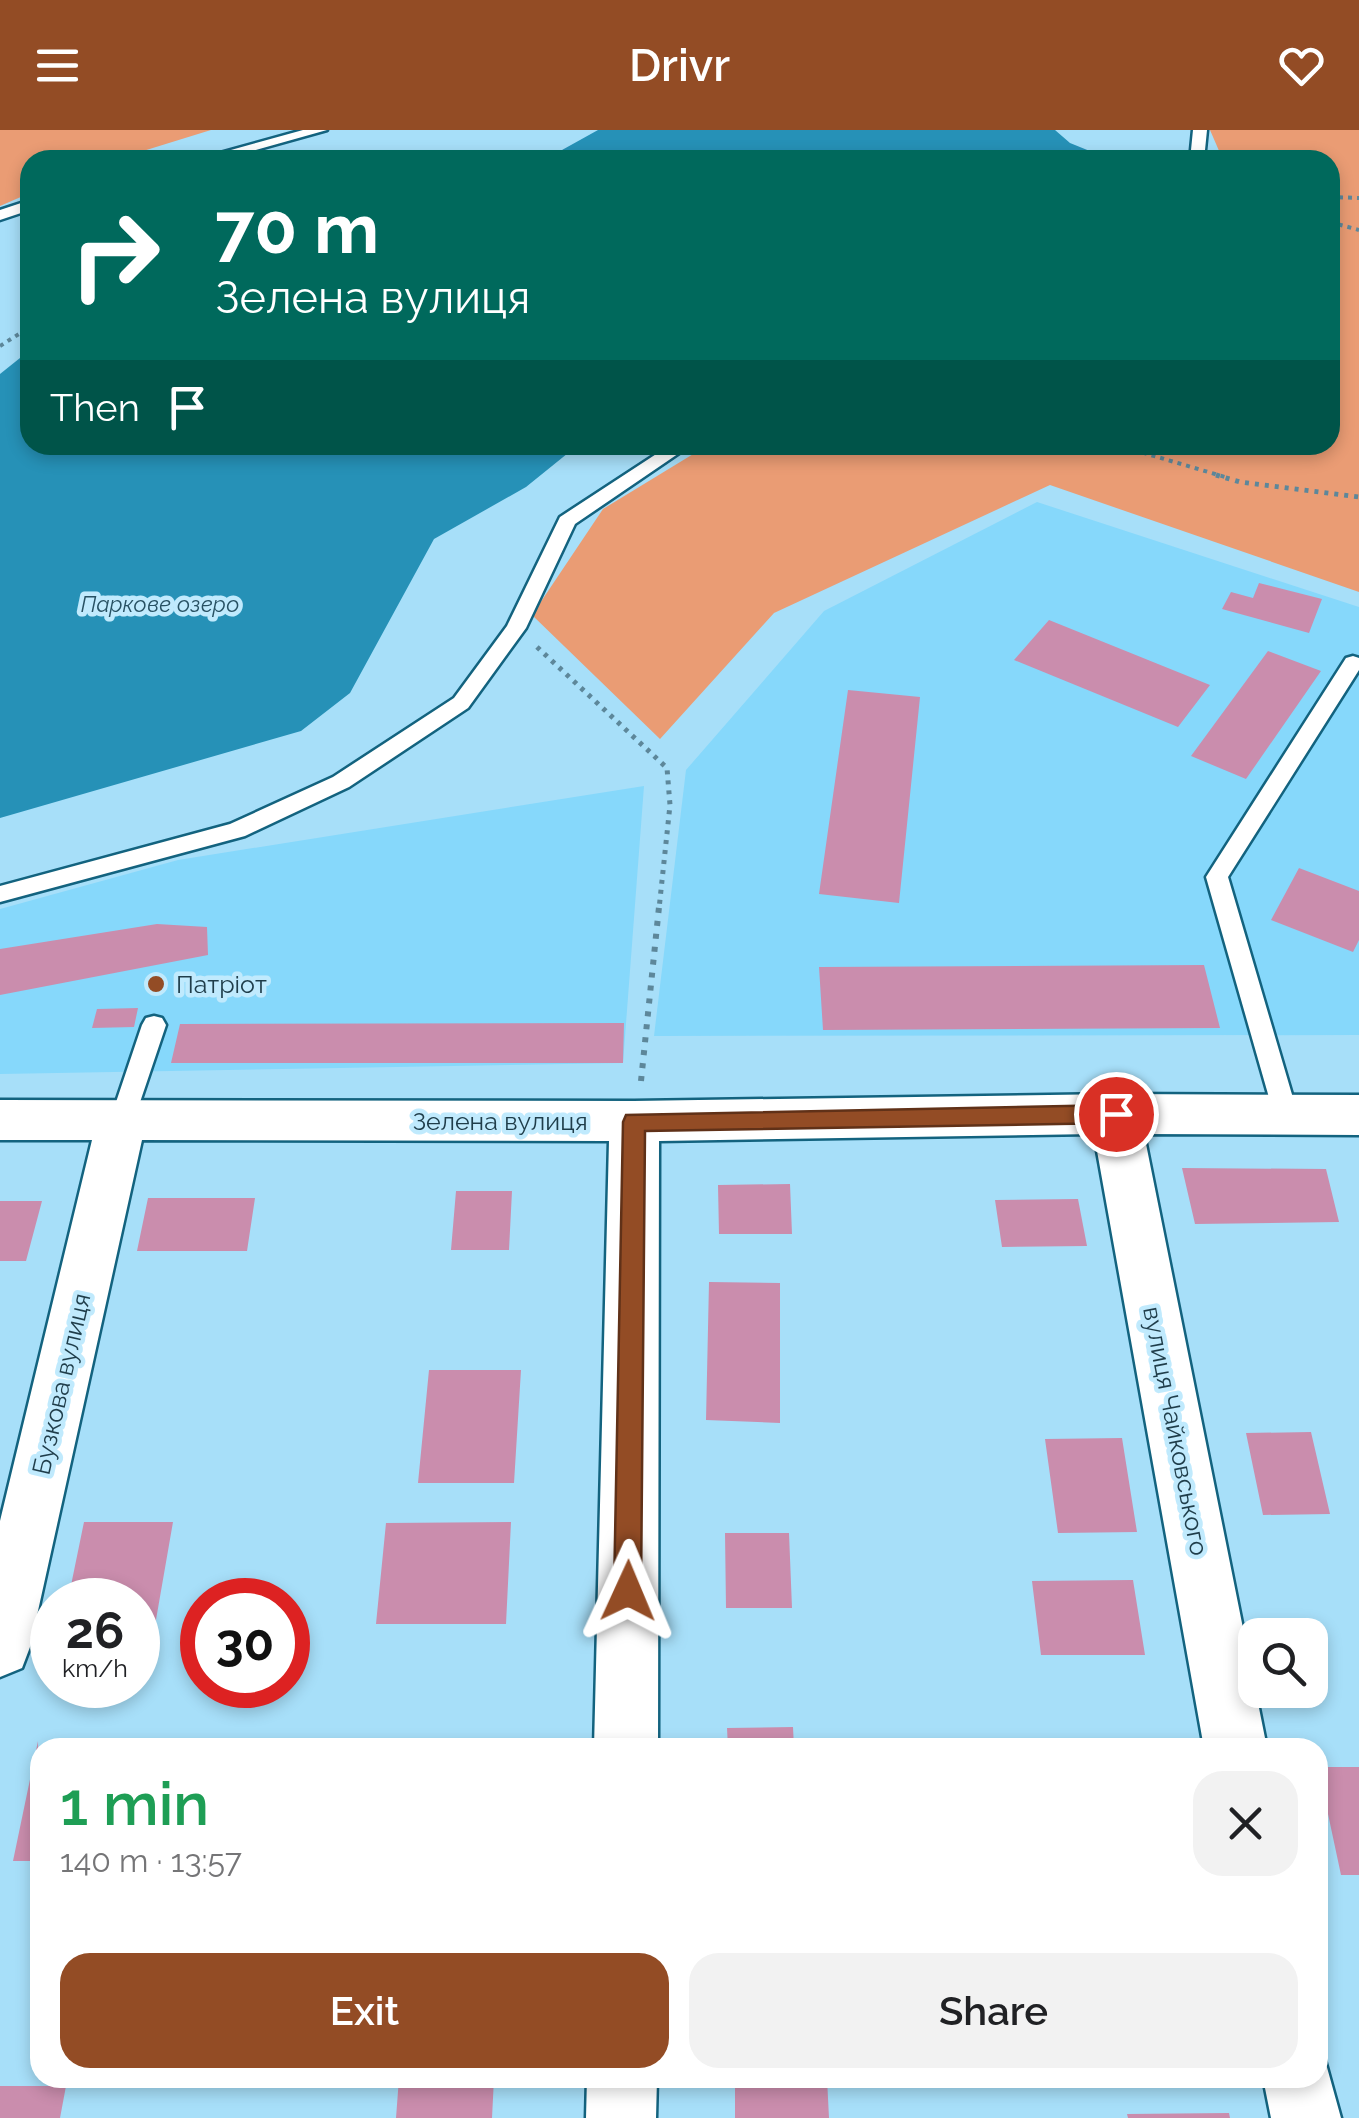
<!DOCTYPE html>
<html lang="en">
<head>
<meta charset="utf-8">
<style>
  :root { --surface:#fff; --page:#f2f2f2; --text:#202124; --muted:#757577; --accent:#934c25 }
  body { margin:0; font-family:Raleway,sans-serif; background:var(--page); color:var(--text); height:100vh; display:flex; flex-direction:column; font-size:38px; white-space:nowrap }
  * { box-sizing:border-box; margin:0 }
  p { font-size:32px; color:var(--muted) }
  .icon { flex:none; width:55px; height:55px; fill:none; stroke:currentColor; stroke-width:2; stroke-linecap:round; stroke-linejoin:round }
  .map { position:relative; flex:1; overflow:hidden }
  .panel { position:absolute; left:30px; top:1608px; width:1298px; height:350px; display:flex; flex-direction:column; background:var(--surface); border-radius:30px; box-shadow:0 5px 15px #0003 }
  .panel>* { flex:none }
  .top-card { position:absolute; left:20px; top:20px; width:1320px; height:305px; border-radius:30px; box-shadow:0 5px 15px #0003; background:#00695c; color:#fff; overflow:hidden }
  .tools { position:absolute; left:1238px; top:1488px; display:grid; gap:20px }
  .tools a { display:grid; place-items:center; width:90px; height:90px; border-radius:20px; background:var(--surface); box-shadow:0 5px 15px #0003; font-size:50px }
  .speed { position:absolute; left:30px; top:1448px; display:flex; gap:20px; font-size:50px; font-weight:700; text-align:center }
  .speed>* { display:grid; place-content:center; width:130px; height:130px; border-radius:50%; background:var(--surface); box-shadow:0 5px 15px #0003; line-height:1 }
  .speed small { font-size:25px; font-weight:400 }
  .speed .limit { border:15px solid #d22; background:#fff; color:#111 }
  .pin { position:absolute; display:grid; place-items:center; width:85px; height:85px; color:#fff; margin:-42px; border:5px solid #fff; border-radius:50%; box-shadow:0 2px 10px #0007 }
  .me { position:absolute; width:110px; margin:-55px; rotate:1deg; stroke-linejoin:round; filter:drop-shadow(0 0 8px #0008) }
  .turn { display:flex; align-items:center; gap:35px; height:210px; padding:0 30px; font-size:45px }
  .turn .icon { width:130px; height:130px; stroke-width:2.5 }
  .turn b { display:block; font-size:70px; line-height:85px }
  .then { display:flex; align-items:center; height:95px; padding:0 30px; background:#0003; gap:20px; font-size:38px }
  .round { display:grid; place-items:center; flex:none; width:105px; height:105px; border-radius:30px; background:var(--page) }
  .summary { display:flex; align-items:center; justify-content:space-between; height:170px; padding:0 30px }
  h1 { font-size:60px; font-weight:600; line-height:75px; color:#1e9e55 }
  .cta { display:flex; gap:20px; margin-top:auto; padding:20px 30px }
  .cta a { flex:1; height:115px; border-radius:30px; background:var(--accent); color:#fff; font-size:40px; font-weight:600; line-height:115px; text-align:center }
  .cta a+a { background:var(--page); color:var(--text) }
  header { display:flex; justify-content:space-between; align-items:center; height:130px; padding:0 30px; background:var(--accent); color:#fff; font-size:45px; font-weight:600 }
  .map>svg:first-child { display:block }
  .built { fill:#86d8fb }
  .green { fill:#ea9c74 }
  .water { fill:#2691b7 }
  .building { fill:#ca8dad }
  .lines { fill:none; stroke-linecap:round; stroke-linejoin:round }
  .lane-casing { stroke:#13637f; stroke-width:5 }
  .street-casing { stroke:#13637f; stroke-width:5 }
  .path-far2 { stroke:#5d879a; stroke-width:4; stroke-dasharray:4 5; stroke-linecap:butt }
  .path-far1 { stroke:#5d879a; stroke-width:5; stroke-dasharray:4 6; stroke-linecap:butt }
  .path { stroke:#5d879a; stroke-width:6; stroke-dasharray:5 8; stroke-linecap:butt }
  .lane { fill:#fff; fill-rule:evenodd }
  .street { fill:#fff; fill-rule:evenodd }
  .route { fill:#934c25; stroke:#603118; stroke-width:2.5 }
  .poi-dot { fill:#934c25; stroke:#c0eafd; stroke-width:4 }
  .labels { text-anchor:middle; stroke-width:9; stroke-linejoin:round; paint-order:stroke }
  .far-water-label { font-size:22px; font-style:italic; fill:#275163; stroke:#c0eafd }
  .poi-label { font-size:25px; fill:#1f3d4a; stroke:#c0eafd; text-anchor:start }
  .street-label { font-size:25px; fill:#1f3d4a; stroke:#c0eafd }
</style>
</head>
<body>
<header><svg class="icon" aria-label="menu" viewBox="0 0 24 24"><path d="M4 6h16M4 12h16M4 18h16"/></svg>Drivr<svg class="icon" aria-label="heart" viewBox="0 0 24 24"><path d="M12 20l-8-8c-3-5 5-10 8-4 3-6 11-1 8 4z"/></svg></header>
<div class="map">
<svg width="1359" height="1988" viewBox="0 0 1359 1988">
  <rect width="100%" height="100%" fill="#a7dff9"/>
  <!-- built -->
  <path class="built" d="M1037,372l322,105v428l-705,1 32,-266 138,-159z
    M644,656l-21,277 -623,11v-165l178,-49z"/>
  <!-- green -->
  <path class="green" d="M0,0h211l-97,30h-84v33l-30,13z
    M1210,0h149v462l-309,-107 -276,128 -114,126 -128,-124 71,-106 105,-64h622v-285h-107z"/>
  <!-- water -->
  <path class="water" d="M598,0h457l15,13 42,17h-568z
    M30,220v95h548l-52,42 -92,52 -84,154 -49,38 -301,87v-444z"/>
  <!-- building -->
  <path class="building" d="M1259,453l63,16 -13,34 -87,-24 9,-17 22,6z
    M1049,490l161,65 -32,42 -164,-67z
    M1268,521l53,20 -75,108 -55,-23z
    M848,560l72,7 -21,206 -80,-9z
    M1299,738l60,23v49l-6,12 -82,-32z
    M157,794l50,3 1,28 -208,40v-46z
    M1204,835l16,63 -397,2 -4,-63z
    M138,878l-4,19 -42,1 5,-19z
    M624,893l-1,40h-452l9,-39z
    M1182,1038l144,1 13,53 -144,2z
    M790,1054l2,50h-73l-1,-49z
    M456,1061h56l-3,59h-58z
    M148,1068h107l-8,53h-110z
    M1078,1069l9,47 -85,1 -7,-47z
    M0,1071h42l-16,60h-26z
    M709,1152l71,1v140l-74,-3z
    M429,1240h92l-7,113h-96z
    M1311,1302l19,82 -67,1 -17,-82z
    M1122,1308l15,94 -79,1 -13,-94z
    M84,1392h89l-20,115h-15v-37h-70z
    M511,1392l-5,102h-130l10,-101z
    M725,1403h64l3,75h-66z
    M1133,1450l12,75h-104l-9,-74z
    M793,1597l1,21h-66l-1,-20z
    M38,1611l2,120h-27z
    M1318,1637h41v108h-18z
    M399,1948h95l-2,40h-96z
    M735,1948h92l2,40h-94z
    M0,1956h66l-6,32h-60z
    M1229,1983l1,5h-102l-1,-4z"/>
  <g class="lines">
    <!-- lane casing -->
    <g class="lane-casing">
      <path id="lane" d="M303,0h24l-107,30h-25z
        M1193,0h14l-3,30h-14z
        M30,70v10l-30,10v-10z
        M670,315h21l-116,79 -49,104 -58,80 -119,79 -104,49 -245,66v-16l230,-62 103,-47 121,-79 53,-72 53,-109z
        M1353,526l6,2v12l-131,207 70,238 -3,7h-18l-3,-7 -68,-238 140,-219z
        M154,886l8,2 4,7 -32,95 -3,7h-18l-3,-7 32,-95 4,-7z"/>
    </g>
    <!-- street casing -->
    <g class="street-casing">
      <path id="street" d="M1115,964l244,1v40l-215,-1 123,614h-63l-110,-614 -435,7 -1,607h-64l15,-607 -467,-1 -112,507 -8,21 -22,9v-156l92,-381h-92v-40l634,1z
        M1318,1921l5,2 18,65h-70l-8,-40h55z
        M587,1948h70l-1,40h-70z"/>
    </g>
    <!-- path-far2 -->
    <path class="path-far2" d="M1330,67l29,1
      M1330,92l29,8
      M0,216l30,-19
      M1117,315l108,32"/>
    <!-- path-far1 -->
    <path class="path-far1" d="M1216,345l24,7 119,15
      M537,517l130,121 3,37 -11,104"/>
    <!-- path -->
    <path class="path" d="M641,951l18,-174"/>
    <!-- lane -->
    <use href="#lane" class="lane"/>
    <!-- street -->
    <use href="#street" class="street"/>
  </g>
  <!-- route -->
  <path class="route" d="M1116,975l11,9 -11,9 -471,8 -4,460 -4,9 -9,4 -10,-4 -4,-9 9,-469 3,-7z"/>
  <!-- markers -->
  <circle class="poi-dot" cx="156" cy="854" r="10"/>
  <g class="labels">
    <!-- far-water labels -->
    <g class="far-water-label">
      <text x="160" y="482">Паркове озеро</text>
    </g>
    <!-- poi labels -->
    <g class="poi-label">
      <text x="176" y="863">Патріот</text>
    </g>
    <!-- street labels -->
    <g class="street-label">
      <text x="500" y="1000">Зелена вулиця</text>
      <text transform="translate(61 1254) rotate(-77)" y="9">Бузкова вулиця</text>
      <text transform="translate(1176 1301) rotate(79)" y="9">вулиця Чайковського</text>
    </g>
  </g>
</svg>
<div class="tools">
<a><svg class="icon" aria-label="search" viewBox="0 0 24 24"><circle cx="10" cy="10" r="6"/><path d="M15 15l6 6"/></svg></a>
</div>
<div class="speed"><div>26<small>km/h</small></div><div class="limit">30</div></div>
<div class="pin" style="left:1116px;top:984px;background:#d93025"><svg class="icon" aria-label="arrive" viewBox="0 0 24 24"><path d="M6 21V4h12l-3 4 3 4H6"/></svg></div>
<svg class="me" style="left:628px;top:1461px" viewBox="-20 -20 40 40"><path d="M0-17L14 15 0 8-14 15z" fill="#934c25" stroke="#fff" stroke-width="4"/></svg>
<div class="top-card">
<div class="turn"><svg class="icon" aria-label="right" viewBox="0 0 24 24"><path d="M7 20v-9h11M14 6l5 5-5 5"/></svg><div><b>70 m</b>Зелена вулиця</div></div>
<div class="then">Then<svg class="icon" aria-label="arrive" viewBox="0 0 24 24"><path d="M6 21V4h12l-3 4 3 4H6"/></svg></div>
</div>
<section class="panel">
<div class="summary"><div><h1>1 min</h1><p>140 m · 13:57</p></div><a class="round"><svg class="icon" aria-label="close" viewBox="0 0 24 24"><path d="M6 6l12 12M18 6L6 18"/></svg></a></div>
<div class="cta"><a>Exit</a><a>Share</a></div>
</section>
</div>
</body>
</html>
